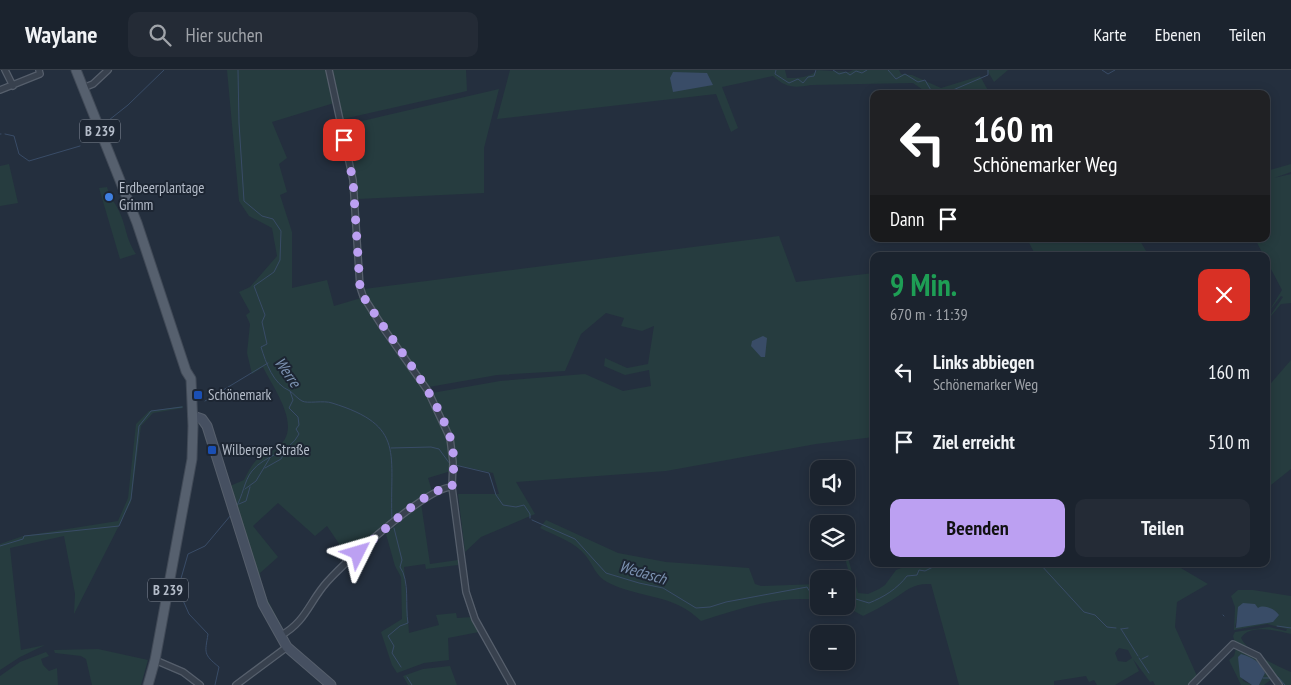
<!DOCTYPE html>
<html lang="de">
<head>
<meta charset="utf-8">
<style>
  :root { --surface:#1b232e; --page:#242b36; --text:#f1f3f6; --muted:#a0a4aa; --line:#39404a; --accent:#bca0f2 }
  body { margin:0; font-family:"PT Sans Narrow",sans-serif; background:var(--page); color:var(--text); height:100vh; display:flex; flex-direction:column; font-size:19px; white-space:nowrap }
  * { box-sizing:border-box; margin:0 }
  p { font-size:16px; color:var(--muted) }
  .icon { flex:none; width:28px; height:28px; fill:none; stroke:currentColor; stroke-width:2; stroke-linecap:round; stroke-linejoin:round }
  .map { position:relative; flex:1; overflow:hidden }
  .details { position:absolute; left:870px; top:182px; width:400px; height:315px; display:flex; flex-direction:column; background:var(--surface); border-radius:10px; box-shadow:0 2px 12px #0003,0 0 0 1px var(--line) }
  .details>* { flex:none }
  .hud { position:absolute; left:870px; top:20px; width:400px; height:152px; border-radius:10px; box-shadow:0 2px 12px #0003,0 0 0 1px var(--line); background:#202124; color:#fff; overflow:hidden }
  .fabs { position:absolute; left:810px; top:390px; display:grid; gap:10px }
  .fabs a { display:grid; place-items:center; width:45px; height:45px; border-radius:10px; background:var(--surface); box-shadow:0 2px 12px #0003,0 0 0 1px var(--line); font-size:25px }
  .pin { position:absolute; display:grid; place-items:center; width:42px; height:42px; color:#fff; margin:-21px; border-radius:10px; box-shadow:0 2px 8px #0006 }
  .me { position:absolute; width:55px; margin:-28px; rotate:50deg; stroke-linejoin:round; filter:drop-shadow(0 0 4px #0008) }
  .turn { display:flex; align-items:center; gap:18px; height:105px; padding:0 20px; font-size:22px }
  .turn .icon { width:65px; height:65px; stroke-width:2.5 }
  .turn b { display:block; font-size:35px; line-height:42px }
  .then { display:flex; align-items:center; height:48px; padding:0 20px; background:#0003; gap:10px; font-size:19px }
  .round { display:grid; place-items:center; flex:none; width:52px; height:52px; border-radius:10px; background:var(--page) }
  .overview { display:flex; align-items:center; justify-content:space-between; height:85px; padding:0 20px }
  h1 { font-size:30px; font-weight:600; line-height:38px; color:#1e9e55 }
  .button { display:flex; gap:10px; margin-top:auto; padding:10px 20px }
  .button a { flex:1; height:58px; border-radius:10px; background:var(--accent); color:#111; font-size:20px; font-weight:600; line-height:58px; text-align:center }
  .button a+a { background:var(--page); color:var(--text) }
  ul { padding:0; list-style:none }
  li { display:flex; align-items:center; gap:15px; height:70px; padding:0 20px }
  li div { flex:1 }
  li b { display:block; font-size:19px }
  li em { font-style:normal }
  header { display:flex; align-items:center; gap:30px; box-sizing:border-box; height:70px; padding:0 25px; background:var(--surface); border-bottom:1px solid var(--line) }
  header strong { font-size:24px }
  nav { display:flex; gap:28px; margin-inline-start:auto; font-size:18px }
  .search { width:350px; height:45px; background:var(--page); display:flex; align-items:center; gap:12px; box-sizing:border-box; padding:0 18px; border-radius:10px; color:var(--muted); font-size:19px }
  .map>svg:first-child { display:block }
  .green { fill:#263c3f; fill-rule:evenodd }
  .water { fill:#394c67 }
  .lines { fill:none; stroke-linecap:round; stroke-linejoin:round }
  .stream { stroke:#394c67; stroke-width:1 }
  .street-casing { stroke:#565f6c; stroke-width:8 }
  .secondary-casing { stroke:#565f6c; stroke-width:11 }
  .primary-casing { stroke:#414a57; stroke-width:11 }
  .street { stroke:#38414e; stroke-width:5.5 }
  .secondary { stroke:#465061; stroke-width:9 }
  .primary { stroke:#56606e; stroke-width:9 }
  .route { stroke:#bca0f2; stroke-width:9; stroke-dasharray:0 16.2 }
  .shop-dot { fill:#3f7fe0; stroke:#1d2633; stroke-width:2 }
  .transit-dot { fill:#1a4fb4; stroke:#1d2633; stroke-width:2 }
  .labels { text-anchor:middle; stroke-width:4; stroke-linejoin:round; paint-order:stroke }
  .shield { fill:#1d2633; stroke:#878f9c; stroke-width:1 }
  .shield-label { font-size:14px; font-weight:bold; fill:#b4bcc9 }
  .poi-label { font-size:15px; fill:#b4bcc9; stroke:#1d2633; text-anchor:start }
  .water-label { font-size:16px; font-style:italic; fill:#7c92b1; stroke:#1d2633 }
</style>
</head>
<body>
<header>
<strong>Waylane</strong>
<div class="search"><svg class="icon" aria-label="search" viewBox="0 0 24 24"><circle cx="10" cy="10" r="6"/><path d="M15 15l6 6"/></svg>Hier suchen</div>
<nav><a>Karte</a><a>Ebenen</a><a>Teilen</a></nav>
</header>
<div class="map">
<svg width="1291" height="615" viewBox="0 0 1291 615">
  <rect width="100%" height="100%" fill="#242f3e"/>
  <!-- green -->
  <path class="green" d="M227,0h100l7,33 -62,19 15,36 -8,6 8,28 -7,3 12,37v56l35,-8 7,26 27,-8 19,33 43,58 26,52 2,30 -23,7 4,13 -14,9 -70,57 -21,-31 -12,10 -37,-33 -25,23 25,31 -18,16 2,16 22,42h-4l-16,-33 -34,-112 14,-6c5,-10 10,-20 19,-25 4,-3 10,-4 14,-7 27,-20 -3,-58 -14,-81l-11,7 -5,-21 3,-29 -4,-9 4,-3 -11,-20 11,-5 27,-31 -5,-28 -23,-12 -10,-15z
    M332,0h134l1,21 -124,28z
    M510,0h275l2,8c12,0 21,0 31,-8l31,2 4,-2h46l2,4 11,1 29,13 39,-12 10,18h-61l-16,-11 -102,2c-17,3 -25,3 -38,-9l-51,11 16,41 -7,4 -15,-38 -219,25z
    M987,0h21l-14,12z
    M499,19l-15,59v45l-126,6 -13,-74z
    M9,94l9,39 -18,3v-40z
    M1291,94v8l-17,6 17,-4v129l-10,1 -15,18 17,-25 -2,-1 -12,15 13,-21 -27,-51h11v-68z
    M107,117c3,11 7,14 12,24 8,17 6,26 17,43l-16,5 -21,-71z
    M779,166l17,46 78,-9v164l-58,7 -150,27 -150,11 19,32 -54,23 -16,15 -7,-58h41l-6,-21 -38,-8 -1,-24 -22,-48 68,-12 85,-7 38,17 28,-5 -2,-16 -24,5 -21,-9 1,-8 22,10 21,-4 6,-38 -12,5 -21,-5 3,-8 -18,-5 -25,21 -16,37 -68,4 -68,12 -42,-56 -23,-42z
    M1027,169h112l10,17h-113z
    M1291,290v109l-25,20v-100z
    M183,336v2l-30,5 -12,13 -10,76 -57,112 1,-20 -11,-58 -54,12 11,102 24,-5 -25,12 -20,13v-126l23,-8 95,-15 10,-23 8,-74 13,-13z
    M421,433l9,61 28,-4v5l-32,4 -1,-5 -21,3 5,66 30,-8 -3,-10 20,-2 1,5 16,-1 6,15 -31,6 1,22 -25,3 -27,10 -5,-8 -11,-33 21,-13 -1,-42 -6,-11 -9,-32z
    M546,450l72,33 48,9 83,6 6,16 6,2 58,-2v16c-40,-5 -80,9 -118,21 -28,-28 -61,-22 -94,-39 -11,-6 -14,-17 -21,-26 -11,-14 -30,-20 -46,-28z
    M843,481h3l12,42 10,1 11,-5 6,-4 11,-15 16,-6h262l34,20 -31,18 -2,25 22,49 -9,9h-33l-2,-4 -3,1 -17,-23 6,12 -24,14h-18l-3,-5 -5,2 -3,-6 -32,5v4h-95l-28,-101c-18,-1 -25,7 -39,16 -9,6 -19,11 -29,16l-18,-10 1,-25 5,-1zM1119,578l9,2 4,8 -6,4 -8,-1 -3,-8z
    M1238,520h15l38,6v38c-14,-3 -41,-11 -50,4 7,15 36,28 50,34v13h-10l-14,-21 -32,-21 -2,-7 2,-4 34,-5 17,4 1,-2 -20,-5 -33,6 1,-23 -4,-11zM1252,534l5,4 12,2 4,12 -38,5 2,-9z
    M1236,578l21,9 15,22 -8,6h-5l6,-12 -2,-7 -23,-2 3,17 9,4h-11l-12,-25 5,-4z
    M98,579l50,11 -7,25h-49l-6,-26 -5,-3 -26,-3 -1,-3z
    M46,582l3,4 -8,3 2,6 6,6 8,-3 1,17h-58v-9l20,-14z
    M450,596l7,19h-49l-5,-9 20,-7z"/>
  <!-- water -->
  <path class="water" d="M673,2l34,1 6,12 -40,7 -3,-14z
    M763,266l4,2 -2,19h-4l-10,-11 1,-5z
    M1243,533l12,1 3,4c6,-4 17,1 21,7l-6,7 -37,6 2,-21z
    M1241,584c11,3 20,8 24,19l-6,12h-7l-12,-8 -2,-20z"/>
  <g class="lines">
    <!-- stream -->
    <path class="stream" d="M776,0l-1,4 14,9 9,-4 5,4 5,-6 6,-1 2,-6
      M833,0l6,4 7,-2 4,3 6,-4 6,2 5,-3
      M888,0l8,9 9,-5 13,8 7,-2 7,12 5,2
      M1102,0l6,4 7,-4
      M945,24l5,-4h3l35,-15v-5
      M104,54l24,-19 36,-35
      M0,64h1
      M5,64l9,2 5,18 10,7 51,-15
      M85,72l8,-4 -1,-9
      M290,321c4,3 8,8 12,10 5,3 22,-1 30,2 75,23 57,51 60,117
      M205,331l63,-38
      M391,378l40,-1 8,2 11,15
      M455,395l34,8 7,22 7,10 13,2 8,-2 6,9v4
      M265,398l16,-9 5,-9
      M245,419l11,-8 15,-25
      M239,434l7,-3 4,-14
      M236,437c7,-11 8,-26 16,-36 12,-16 38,-18 47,-37l-3,-5 3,-4 -1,-8 -9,-9 4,-8 -3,-9c-17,-7 -24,-28 -29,-44l6,-3 -5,-22 3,-7 -11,-29 20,-14 6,-12 1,-29 -8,-12 -11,-3 -18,-15 -5,-78 -1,-53
      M532,450l43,19 31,34 33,10 24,5 33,20 14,-1 16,-5 81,-15 3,5 9,1
      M394,458l8,32 -2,7c10,14 5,39 8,56l-8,3 -12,10 6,10 -2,7 9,14
      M0,476l23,-7 1,-3 95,-10 12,-27 8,-73 12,-15 31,-4
      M1040,494l44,48 11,3 12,12 9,1
      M846,526l23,7c15,-6 28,-14 38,-27l10,-1 2,-5 6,1 14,-7
      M1223,545l1,1
      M1277,556l14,2
      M1121,559l17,27
      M1121,559l7,-1
      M1139,588l10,15
      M1142,589l6,-3
      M1213,599l16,-16
      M407,607l5,8
      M1278,607l7,8
      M1263,608h7
      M215,615l4,-18c-16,-13 -14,-14 -11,-33l-19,-20 -11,-25 10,-35 17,-8 26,-31
      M1197,615l12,-13"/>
    <!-- street casing -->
    <g class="street-casing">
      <path id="street" d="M5,0l8,16
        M329,0l24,110 7,107 3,9 21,33 44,62 22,47 3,24 -1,25 14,105 9,27 37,66
        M83,18l10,-4 15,-14
        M0,20l40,-16 -1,-4
        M280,566c26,-14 29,-34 47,-54 19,-21 100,-95 125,-95
        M155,590l28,12 17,13
        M236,615l51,-38
        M1192,615l41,-41 25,12 21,29"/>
    </g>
    <!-- secondary casing -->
    <g class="secondary-casing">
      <path id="secondary" d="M193,346l9,3 5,7 56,178 24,43 44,38"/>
    </g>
    <!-- primary casing -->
    <g class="primary-casing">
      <path id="primary" d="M76,0l61,153 49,148 5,8 2,47 -1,33 -37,201 -7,25"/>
    </g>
    <!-- street -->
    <use href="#street" class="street"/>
    <!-- secondary -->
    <use href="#secondary" class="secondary"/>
    <!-- primary -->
    <use href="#primary" class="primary"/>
  </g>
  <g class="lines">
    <!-- route -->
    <path class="route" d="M344,70l9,40 7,107 3,9c28,45 70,91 87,141 5,15 4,34 2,50 -25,0 -74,49 -94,66"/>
  </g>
  <!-- markers -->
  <circle class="shop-dot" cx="109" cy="127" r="5"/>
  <g class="transit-dot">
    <rect x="193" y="320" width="10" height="10" rx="2.5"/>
    <rect x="207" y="375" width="10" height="10" rx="2.5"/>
  </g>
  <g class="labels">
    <!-- shield labels -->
    <g class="shield">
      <rect x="80" y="49.5" width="40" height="23" rx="4"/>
      <rect x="148" y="508.5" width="40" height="23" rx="4"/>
    </g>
    <g class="shield-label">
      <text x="100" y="66">B 239</text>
      <text x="168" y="525">B 239</text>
    </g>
    <!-- poi labels -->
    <g class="poi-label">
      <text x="119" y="123">Erdbeerplantage<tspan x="119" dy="17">Grimm</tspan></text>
      <text x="208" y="330">Schönemark</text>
      <text x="222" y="385">Wilberger Straße</text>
    </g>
    <!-- water labels -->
    <g class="water-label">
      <text transform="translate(288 302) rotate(55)" y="6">Werre</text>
      <text transform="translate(643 502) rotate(17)" y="6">Wedasch</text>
    </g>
  </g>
</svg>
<div class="fabs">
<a><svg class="icon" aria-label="sound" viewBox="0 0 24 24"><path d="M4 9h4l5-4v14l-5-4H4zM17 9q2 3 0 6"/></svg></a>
<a><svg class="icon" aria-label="layers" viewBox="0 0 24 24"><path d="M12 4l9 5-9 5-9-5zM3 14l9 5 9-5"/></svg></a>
<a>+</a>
<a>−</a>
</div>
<div class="pin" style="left:344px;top:70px;background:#d93025"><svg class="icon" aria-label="arrive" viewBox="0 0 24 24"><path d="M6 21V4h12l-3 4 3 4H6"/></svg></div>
<svg class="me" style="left:358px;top:483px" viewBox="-20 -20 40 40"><path d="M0-17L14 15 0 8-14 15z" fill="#bca0f2" stroke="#fff" stroke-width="4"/></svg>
<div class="hud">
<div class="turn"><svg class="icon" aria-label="left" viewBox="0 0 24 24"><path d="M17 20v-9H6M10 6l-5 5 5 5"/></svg><div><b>160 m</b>Schönemarker Weg</div></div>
<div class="then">Dann<svg class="icon" aria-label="arrive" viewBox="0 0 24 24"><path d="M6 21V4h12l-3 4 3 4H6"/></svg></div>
</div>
<section class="details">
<div class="overview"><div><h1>9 Min.</h1><p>670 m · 11:39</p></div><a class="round" style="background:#d93025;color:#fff"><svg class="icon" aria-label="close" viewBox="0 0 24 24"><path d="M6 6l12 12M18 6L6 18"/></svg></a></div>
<ul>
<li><svg class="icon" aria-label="left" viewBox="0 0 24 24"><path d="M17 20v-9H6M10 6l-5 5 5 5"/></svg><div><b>Links abbiegen</b><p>Schönemarker Weg</p></div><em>160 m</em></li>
<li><svg class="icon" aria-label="arrive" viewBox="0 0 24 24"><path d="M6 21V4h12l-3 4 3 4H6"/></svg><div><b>Ziel erreicht</b></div><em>510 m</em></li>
</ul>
<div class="button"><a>Beenden</a><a>Teilen</a></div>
</section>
</div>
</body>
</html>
